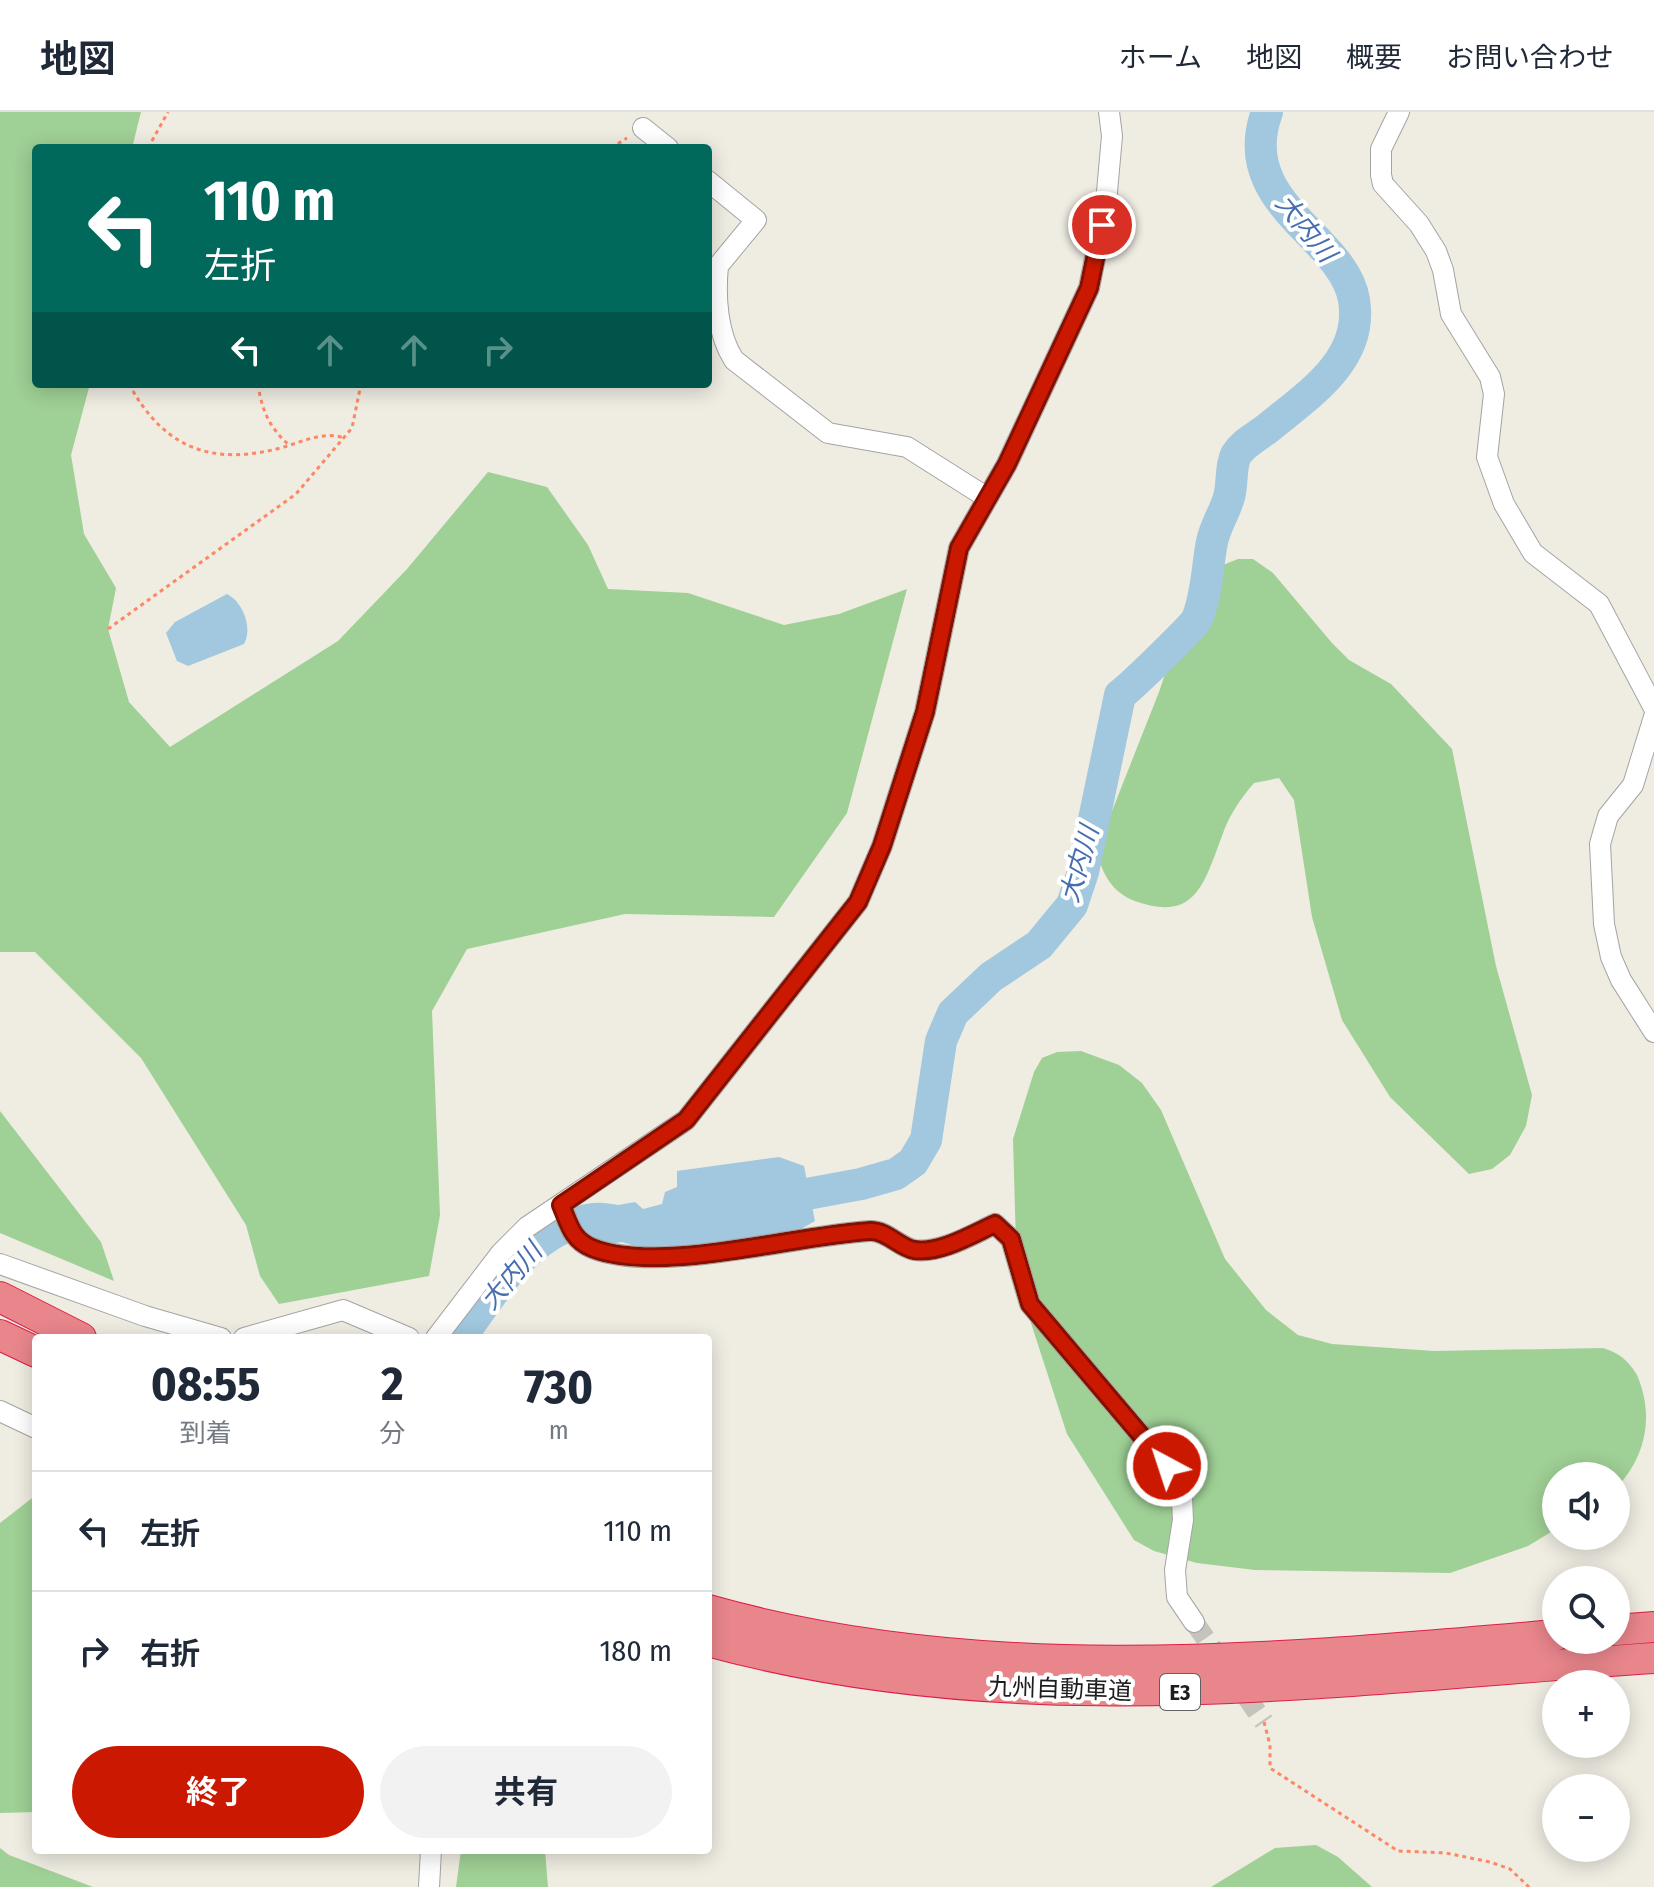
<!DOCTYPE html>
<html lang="ja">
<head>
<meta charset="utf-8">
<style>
  :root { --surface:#fff; --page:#f2f2f3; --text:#1f2937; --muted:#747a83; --line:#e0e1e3; --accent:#ca1900 }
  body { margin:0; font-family:"Fira Sans Condensed","Noto Sans JP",sans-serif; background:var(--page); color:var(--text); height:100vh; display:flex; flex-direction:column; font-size:30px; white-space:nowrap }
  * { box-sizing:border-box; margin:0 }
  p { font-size:26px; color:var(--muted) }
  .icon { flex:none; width:44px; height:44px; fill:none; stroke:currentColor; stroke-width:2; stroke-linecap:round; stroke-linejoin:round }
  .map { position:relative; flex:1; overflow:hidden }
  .panel { position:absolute; left:32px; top:1222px; width:680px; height:520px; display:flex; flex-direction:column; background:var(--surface); border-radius:8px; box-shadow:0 4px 20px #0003 }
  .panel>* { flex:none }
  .top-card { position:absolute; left:32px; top:32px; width:680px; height:244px; border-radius:8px; box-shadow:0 4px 20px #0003; background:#00695c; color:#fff; overflow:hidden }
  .fabs { position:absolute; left:1542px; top:1350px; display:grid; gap:16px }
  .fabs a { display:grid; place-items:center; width:88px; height:88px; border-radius:50%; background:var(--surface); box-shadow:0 4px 20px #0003; font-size:40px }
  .pin { position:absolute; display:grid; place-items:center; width:68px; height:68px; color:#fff; margin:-34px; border:4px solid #fff; border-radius:50%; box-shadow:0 2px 8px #0007 }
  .me { position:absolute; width:88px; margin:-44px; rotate:320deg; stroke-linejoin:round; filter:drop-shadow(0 0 6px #0008) }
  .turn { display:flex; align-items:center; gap:28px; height:168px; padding:0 40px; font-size:36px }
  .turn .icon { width:104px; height:104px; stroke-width:2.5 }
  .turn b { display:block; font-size:56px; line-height:68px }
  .lanes { display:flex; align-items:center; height:76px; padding:0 40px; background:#0003; justify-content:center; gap:40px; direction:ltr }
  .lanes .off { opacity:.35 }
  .eta { display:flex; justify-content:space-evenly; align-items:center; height:136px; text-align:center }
  .eta b { font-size:48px; font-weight:700; line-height:56px }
  .button { display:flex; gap:16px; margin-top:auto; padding:16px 40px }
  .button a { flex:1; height:92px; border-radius:48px; background:var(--accent); color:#fff; font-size:32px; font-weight:700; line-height:92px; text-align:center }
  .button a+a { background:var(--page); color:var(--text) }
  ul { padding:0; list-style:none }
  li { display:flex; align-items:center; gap:24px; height:120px; padding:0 40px; border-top:2px solid var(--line) }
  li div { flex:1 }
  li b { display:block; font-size:30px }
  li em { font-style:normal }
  header { display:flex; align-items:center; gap:48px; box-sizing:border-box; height:112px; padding:0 40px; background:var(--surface); border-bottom:2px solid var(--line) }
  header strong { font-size:38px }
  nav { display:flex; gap:44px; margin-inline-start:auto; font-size:28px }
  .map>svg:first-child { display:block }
  .forest { fill:#9fd095 }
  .water { fill:#a1c8de }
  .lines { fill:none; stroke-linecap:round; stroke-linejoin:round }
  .river { stroke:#a1c8de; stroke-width:32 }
  .minor-tunnel { stroke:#c5c3bb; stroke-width:20; stroke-dasharray:20 10; stroke-linecap:butt }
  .minor-casing { stroke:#a4a4a4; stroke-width:22 }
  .highway-casing { stroke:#de1e47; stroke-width:32 }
  .path { stroke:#fe8763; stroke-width:3; stroke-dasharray:4 4; stroke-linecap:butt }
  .minor { stroke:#fff; stroke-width:20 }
  .highway { stroke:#e9868c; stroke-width:30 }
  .route-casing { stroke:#831000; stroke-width:20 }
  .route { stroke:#ca1900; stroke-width:14 }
  .labels { text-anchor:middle; stroke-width:8; stroke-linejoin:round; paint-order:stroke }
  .shield { fill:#fff; stroke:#616161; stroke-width:2 }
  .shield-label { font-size:22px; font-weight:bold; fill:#1d1d1d }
  .street-label { font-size:24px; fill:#1d1d1d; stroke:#fff }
  .water-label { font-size:26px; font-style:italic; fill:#466eaf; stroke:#fff }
</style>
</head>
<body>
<header>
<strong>地図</strong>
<nav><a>ホーム</a><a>地図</a><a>概要</a><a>お問い合わせ</a></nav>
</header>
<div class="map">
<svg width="1654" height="1775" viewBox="0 0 1654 1775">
  <rect width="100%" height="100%" fill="#efece2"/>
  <!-- forest -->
  <path class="forest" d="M0,0h141l-9,36h-96v236h54l-19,71 13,79 32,54 -8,41 21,73 41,45 168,-106 69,-72 81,-97 59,15 41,58 20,44 80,4 96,32 55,-11 68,-25 -60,224 -73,104 -149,-3 -158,35 -35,62 8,204 -11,61 -150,28 -19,-28 -14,-51 -105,-167 -106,-106h-35z
    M1238,447h15l20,14 59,70 17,17 42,24 61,65 44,217 36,129 -6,31 -16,29 -18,14 -23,5 -79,-77 -48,-77 -30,-103 -18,-117 -15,-22 -25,5c-13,15 -26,34 -32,53 -18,47 -26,87 -87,65 -24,-9 -34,-29 -38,-52l62,-157 36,-107 18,-16z
    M1081,939l38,14 23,18 19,27 64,149 41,51 32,25 34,9 102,7 169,-3c16,5 25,12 34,27 17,40 10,81 -21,113v-12h-60v53l-28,17 -78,27 -195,-3 -58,-7 -43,-12 -20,-11 -67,-106 -50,-154 -4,-141 21,-67 8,-14 15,-6z
    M0,999l101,131 13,39 -114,-48z
    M36,1383v317l-36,1v-290z
    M1316,1733l22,12 34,30h-161l64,-39z
    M0,1736l9,7 84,32h-93z
    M461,1738h84l3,37h-92z"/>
  <!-- water -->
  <path class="water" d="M227,482c16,8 26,34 17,50l-56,22 -11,-5 -11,-28 9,-11z
    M779,1045l25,9 11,55 -26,15 -136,16 -31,-10 -19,3 -12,-3 4,-17 -5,-15 45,-8 8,7 19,-5 3,-12 12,-5v-16z"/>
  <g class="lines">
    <!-- river -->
    <path class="river" d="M769,1089l92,-17 35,-10 17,-12 13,-22 15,-99 12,-28 38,-36 48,-32 33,-40 11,-33 37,-177c11,-8 73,-68 77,-76 10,-24 10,-52 15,-77 3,-16 13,-30 17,-45 4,-13 1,-30 7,-42 8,-13 21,-18 32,-27 40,-33 96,-68 86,-128 -10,-64 -121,-96 -87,-188
      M460,1226c35,-47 70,-111 134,-119 14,-2 30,5 43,6"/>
    <!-- minor-tunnel -->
    <path class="minor-tunnel" d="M1194,1510l70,100"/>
    <!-- minor casing -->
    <g class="minor-casing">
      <path id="minor" d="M1399,0l-18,37v26l2,9 36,40 17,27 7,19 8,44 39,63 4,17 -7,63 17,47 29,49 66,51 55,104
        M643,16l25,20
        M708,69l48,39 -38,46c-3,30 -1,68 16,94l94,73 79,14 79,50
        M1654,605l-21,68 -25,31 -8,28 4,80 7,33 10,23 33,52
        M561,1093c8,19 11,35 31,43 67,27 203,-13 278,-17 16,-1 29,16 44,19 26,4 59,-16 81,-26l16,15 19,65 137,162 15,33 1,21 -8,50 2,27 17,25
        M0,1152l145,52 76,22
        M244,1226l99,-28 66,28
        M436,1226l65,-85 26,-26 159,-107 172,-218 24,-56 43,-134 34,-164 48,-84 82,-176 17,-85 6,-67 -3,-24
        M0,1299l36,17
        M429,1775l2,-37"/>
    </g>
    <!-- highway casing -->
    <g class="highway-casing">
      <path id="highway" d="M0,1185l81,41
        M0,1223l36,17
        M708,1498c276,78 567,49 848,25
        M1616,1518l38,-3
        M708,1529c313,86 629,38 946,17"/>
    </g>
    <!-- path -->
    <path class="path" d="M148,36l20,-36
      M611,36l16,-10
      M129,272c35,65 84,83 155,63 20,-6 40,-16 60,-9
      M258,272c4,27 11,43 31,61
      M108,517l188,-135 56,-66 9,-44
      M1264,1610l6,23v23l128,83 48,2 44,9 20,7 19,18"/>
    <!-- minor -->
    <use href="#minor" class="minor"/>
    <!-- highway -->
    <use href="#highway" class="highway"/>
  </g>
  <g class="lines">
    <!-- route casing -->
    <g class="route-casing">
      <path id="route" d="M1102,113l-13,63 -82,176 -48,84 -34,164 -43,134 -24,56 -172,218 -125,85c8,19 11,35 31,43 67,27 203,-13 278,-17 16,-1 29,16 44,19 26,4 59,-16 81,-26l16,15 19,65 137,162"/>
    </g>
    <!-- route -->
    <use href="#route" class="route"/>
  </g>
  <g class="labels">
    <!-- shield labels -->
    <rect class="shield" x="1160" y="1562" width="40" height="36" rx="6"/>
    <g class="shield-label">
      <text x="1180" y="1588">E3</text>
    </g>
    <!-- street labels -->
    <g class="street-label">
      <text transform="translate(1060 1577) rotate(2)" y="8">九州自動車道</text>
    </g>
    <!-- water labels -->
    <g class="water-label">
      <text transform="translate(1306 116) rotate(51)" y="9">大内川</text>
      <text transform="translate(1079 752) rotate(-74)" y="9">大内川</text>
      <text transform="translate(511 1164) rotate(-49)" y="9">大内川</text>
    </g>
  </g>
</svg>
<div class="fabs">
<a><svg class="icon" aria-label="sound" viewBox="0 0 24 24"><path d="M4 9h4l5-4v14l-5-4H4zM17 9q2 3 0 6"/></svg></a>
<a><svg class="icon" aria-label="search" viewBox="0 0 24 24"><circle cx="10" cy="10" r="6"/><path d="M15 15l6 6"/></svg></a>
<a>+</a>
<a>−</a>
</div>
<div class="pin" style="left:1102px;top:113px;background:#d93025"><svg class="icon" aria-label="arrive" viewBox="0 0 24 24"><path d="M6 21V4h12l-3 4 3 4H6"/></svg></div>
<svg class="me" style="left:1167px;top:1354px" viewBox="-20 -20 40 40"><circle r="17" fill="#ca1900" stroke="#fff" stroke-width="3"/><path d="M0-11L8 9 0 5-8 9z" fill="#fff"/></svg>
<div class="top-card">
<div class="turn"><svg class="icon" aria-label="left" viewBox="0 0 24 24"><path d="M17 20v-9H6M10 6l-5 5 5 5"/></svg><div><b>110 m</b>左折</div></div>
<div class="lanes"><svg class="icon" aria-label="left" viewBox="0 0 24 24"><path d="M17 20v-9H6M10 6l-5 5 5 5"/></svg><svg class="icon off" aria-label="ahead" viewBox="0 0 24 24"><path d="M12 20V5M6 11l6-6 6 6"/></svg><svg class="icon off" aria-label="ahead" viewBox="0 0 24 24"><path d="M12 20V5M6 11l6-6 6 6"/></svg><svg class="icon off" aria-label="right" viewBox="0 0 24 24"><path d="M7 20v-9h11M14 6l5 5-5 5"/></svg></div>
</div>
<section class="panel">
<div class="eta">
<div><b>08:55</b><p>到着</p></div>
<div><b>2</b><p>分</p></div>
<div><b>730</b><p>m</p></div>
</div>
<ul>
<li><svg class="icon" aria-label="left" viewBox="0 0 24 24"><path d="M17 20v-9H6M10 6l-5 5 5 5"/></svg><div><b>左折</b></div><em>110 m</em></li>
<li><svg class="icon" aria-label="right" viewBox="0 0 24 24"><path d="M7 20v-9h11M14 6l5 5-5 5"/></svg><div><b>右折</b></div><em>180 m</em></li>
</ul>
<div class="button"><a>終了</a><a>共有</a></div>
</section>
</div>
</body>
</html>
